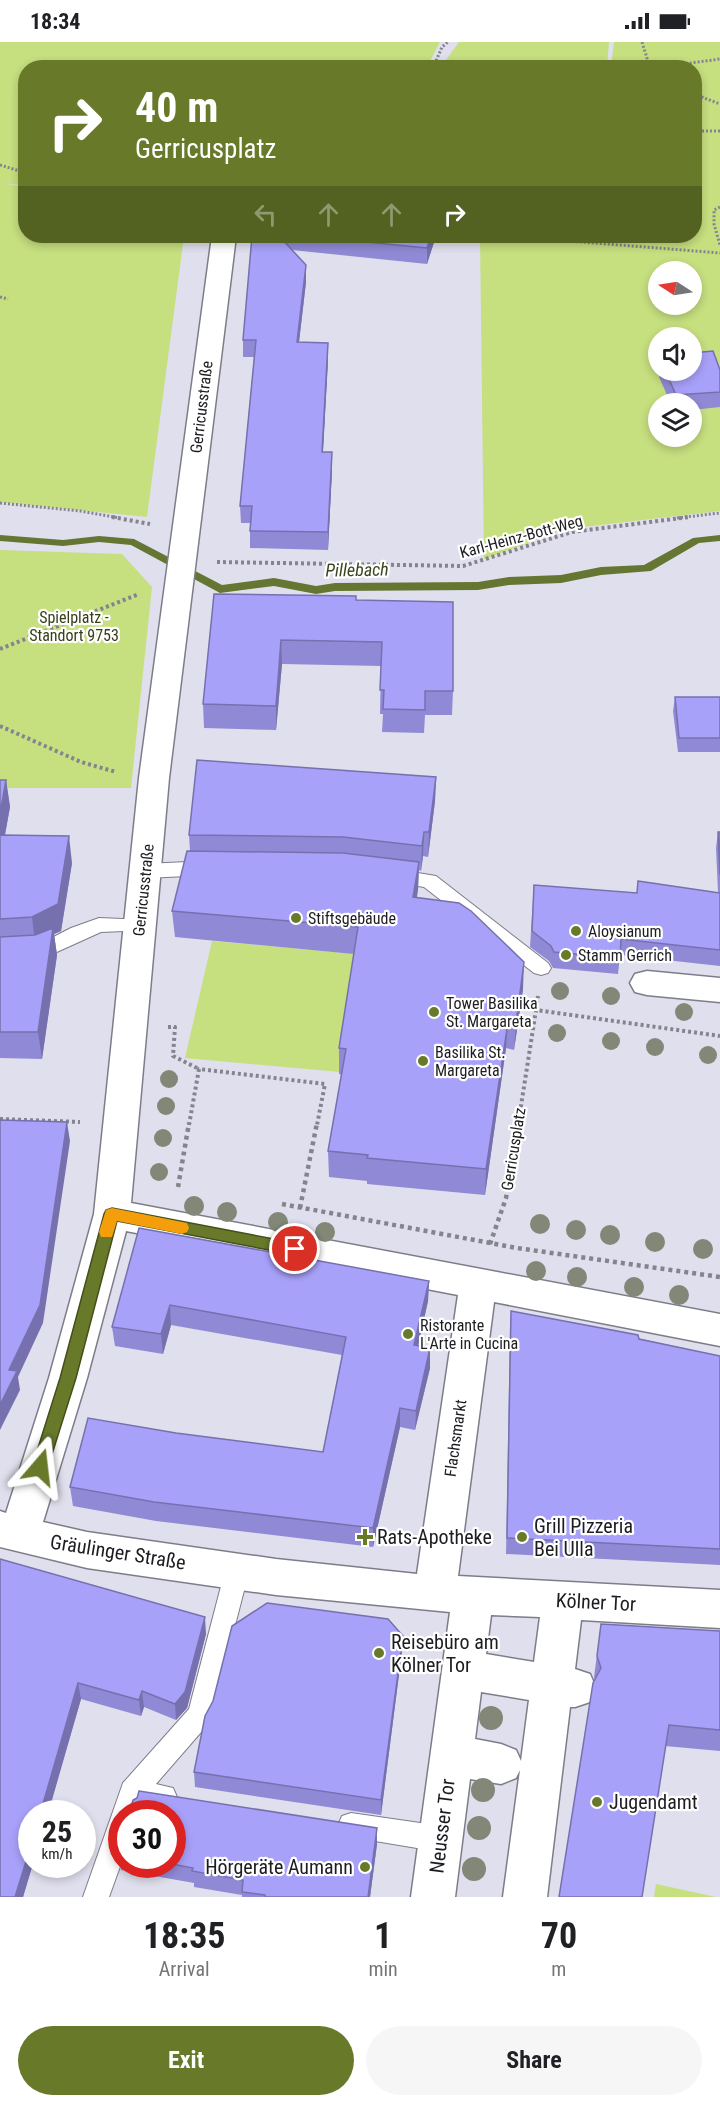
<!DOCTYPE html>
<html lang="en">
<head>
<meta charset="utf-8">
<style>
  :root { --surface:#fff; --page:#f6f6f6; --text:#202124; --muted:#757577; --accent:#687a2a }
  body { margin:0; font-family:"Roboto Condensed",sans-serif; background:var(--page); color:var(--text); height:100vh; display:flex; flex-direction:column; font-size:22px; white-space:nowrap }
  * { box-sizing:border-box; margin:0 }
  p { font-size:20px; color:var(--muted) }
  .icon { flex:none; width:33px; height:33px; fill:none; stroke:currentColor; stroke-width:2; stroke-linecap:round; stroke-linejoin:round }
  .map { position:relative; height:1855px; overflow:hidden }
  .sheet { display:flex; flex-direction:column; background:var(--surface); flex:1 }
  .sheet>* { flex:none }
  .hud { position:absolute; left:18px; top:18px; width:684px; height:183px; border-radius:24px; box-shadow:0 3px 9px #0003; background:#687a2a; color:#fff; overflow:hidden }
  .needle { width:39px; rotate:282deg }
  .buttons { position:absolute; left:648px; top:219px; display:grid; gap:12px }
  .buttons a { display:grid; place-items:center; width:54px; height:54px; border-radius:50%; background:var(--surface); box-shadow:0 3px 9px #0003; font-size:30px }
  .speed { position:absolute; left:18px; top:1758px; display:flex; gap:12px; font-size:30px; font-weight:700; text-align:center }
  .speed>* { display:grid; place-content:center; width:78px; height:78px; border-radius:50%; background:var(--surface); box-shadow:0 3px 9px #0003; line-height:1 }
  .speed small { font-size:15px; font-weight:400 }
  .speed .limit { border:9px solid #d22; background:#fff; color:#111 }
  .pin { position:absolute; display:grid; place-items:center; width:51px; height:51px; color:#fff; margin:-26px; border:3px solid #fff; border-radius:50%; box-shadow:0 2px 6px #0007 }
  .me { position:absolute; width:66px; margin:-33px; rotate:17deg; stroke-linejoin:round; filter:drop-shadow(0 0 4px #0008) }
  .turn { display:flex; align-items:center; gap:21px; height:126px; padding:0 18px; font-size:27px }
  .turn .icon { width:78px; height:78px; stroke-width:2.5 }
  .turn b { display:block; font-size:42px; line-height:51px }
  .lanes { display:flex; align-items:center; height:57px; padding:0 18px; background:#0003; justify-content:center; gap:30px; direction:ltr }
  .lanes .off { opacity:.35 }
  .eta { display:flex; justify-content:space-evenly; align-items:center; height:102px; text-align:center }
  .eta b { font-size:36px; font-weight:700; line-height:42px }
  .primary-button { display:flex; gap:12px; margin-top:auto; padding:12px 18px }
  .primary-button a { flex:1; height:69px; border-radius:36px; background:var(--accent); color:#fff; font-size:24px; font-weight:700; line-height:69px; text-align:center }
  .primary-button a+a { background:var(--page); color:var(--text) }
  .status { display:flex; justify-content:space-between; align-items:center; height:42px; padding:0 30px; background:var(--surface); direction:ltr }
  .status svg { height:16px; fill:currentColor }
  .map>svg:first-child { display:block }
  .green { fill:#c6df7f; fill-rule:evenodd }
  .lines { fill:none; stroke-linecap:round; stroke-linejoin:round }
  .stream { fill:#657532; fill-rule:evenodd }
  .lane-casing { stroke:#7d7d89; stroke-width:2 }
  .street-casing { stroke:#7d7d89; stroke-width:3 }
  .path-far2 { stroke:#85848e; stroke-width:3; stroke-dasharray:2 2; stroke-linecap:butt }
  .path-far1 { stroke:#85848e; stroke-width:4; stroke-dasharray:3 3; stroke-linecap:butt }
  .path { stroke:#85848e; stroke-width:4.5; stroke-dasharray:4 4; stroke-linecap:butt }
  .lane { fill:#fff; fill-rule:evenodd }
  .street { fill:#fff; fill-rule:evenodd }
  .tree { fill:#828777 }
  .wall { fill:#908ad6 }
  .shaded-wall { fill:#7671ae }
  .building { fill:#a8a1f9; stroke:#7671ae; stroke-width:1.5 }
  .route { fill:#687a2a; stroke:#444f1b; stroke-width:1.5 }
  .slow { fill:#f59e0b }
  .poi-dot { fill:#687a2a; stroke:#fff; stroke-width:2 }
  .labels { text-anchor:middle; stroke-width:4.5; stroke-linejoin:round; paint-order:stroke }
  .street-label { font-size:16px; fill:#1c1c21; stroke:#fff }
  .park-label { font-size:16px; fill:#363f17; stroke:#fff }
  .poi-label { font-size:16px; fill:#1c1c21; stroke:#fff; text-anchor:start }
  .water-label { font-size:18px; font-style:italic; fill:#3b451d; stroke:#fff }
  .near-poi-label { font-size:20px; fill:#1c1c21; stroke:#fff; text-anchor:start }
  .near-street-label { font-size:20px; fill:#1c1c21; stroke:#fff }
</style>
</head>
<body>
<div class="status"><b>18:34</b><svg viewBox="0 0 49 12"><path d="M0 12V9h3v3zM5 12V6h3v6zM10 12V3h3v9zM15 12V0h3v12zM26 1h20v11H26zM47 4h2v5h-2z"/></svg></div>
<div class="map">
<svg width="720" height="1855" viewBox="0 0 720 1855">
  <rect width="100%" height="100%" fill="#e0dfed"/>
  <!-- green -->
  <path class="green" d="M0,0h440l-13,25 -401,1 -1,117 -19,-1 19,3 1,49h158l-37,281 -147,-15z
    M459,0h150l-2,25h-166z
    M614,0h106v469l-154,18 -82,30 -4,-323h214v-168l-83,-1zM658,230h34v32h-34zM658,296h34v32h-34zM658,362h34v32h-34z
    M0,508l122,4 30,33 -21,201h-131z
    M212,899l146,13 -18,118 -155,-14z
    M656,1842l60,13h-62z"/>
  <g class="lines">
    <!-- stream -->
    <path class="stream" d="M0,493l63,5 36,-4 35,3 88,46 52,-7 42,8 19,-3 143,-1 31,-5 52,-2 40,-8 43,-2 49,-27 27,-3v6l-21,2 -48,28 -50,4 -40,8 -52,2 -31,5 -143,1 -19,3 -42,-8 -54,7 -89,-48 -32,-3 -36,4 -63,-5z"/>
    <!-- lane casing -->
    <g class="lane-casing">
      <path id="lane" d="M209,819l7,2 2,5 -2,5 -7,2 -64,3 -7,-2 -2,-5 2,-5 7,-2z
        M394,827l42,7 112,87 3,5 -3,5 -7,2 -7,-2 -110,-86 -37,-6 -2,-5 2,-5z
        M99,876l48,2 3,5 -3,5 -46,2 -62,28 -39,2v-14l36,-2 35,-18z
        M237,1518l8,3 4,8 -37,144 -3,8 -53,61 17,4 4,9 -4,9 -9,3 -24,-4 -3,9h-15v47l-13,36h-26l40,-114 66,-74 36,-138 4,-8z
        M351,1771l90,13 9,4 4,9 -4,9 -9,4 -90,-15 -9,-3 -4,-9 4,-9z"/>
    </g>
    <!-- street casing -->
    <g class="street-casing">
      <path id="street" d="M212,194h24l-67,542 -38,425 589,111v32l-226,-44 -36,274 262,14v38l-139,-8 -6,49 15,5 6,14 -6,14 -15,5h-5l-23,190h-44l17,-127 -4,8 -15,6 -31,-5 -15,118h-44l39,-285 -174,-17 -189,-27 -87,-21v-36l6,2 43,-135 45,-164 45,-436zM126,1189l332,64 -41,279 -141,-15 -189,-27 -44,-10 44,-144zM491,1573l49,2 -6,45 -48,-8zM481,1650l48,8 -8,61 -5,-11 -15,-6 -26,-5z
        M647,929l73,7v24l-73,-7 -12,-3 -5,-9 5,-9z"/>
    </g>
    <!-- path-far2 -->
    <path class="path-far2" d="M642,0l8,26
      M433,26l9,-21 6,-5
      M654,26l66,-9
      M694,52l26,10
      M694,89h26
      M0,123l26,8
      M720,165l-6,3v14l6,21
      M570,194l-1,5 151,12
      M0,255l8,2
      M0,461l80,8 40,7
      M677,476l43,-5"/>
    <!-- path-far1 -->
    <path class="path-far1" d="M112,475l38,7
      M217,520l246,4 109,-34 117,-15
      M0,607l139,-55
      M0,684l81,36 35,10
      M536,968l2,-14
      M168,985h7l-2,29 26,13
      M0,1077l80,3
      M189,1083l10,-56 126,15 -8,41
      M518,1083l18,-115 184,26"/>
    <!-- path -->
    <path class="path" d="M178,1145l11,-64
      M282,1162l235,44 203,29
      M300,1166l17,-85
      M490,1202l16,-46 12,-75"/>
    <!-- lane -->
    <use href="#lane" class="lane"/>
    <!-- street -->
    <use href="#street" class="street"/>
  </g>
  <!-- trees -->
  <g class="tree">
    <circle cx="560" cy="949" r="9"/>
    <circle cx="611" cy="954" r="9"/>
    <circle cx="684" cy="970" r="9"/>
    <circle cx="557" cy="991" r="9"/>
    <circle cx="611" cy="999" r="9"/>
    <circle cx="655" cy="1005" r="9"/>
    <circle cx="708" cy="1013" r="9"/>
    <circle cx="169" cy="1037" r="9"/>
    <circle cx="166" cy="1064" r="9"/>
    <circle cx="163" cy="1096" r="9"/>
    <circle cx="159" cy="1130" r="9"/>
    <circle cx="194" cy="1164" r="10"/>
    <circle cx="227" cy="1170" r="10"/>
    <circle cx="278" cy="1180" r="10"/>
    <circle cx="540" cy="1182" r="10"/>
    <circle cx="576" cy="1188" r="10"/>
    <circle cx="325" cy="1190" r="10"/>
    <circle cx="610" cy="1193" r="10"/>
    <circle cx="655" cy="1200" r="10"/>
    <circle cx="703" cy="1207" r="10"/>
    <circle cx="536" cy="1229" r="10"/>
    <circle cx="577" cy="1235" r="10"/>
    <circle cx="634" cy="1245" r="10"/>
    <circle cx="679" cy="1253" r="10"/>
    <circle cx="491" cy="1676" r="12"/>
    <circle cx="483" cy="1748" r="12"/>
    <circle cx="479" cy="1786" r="12"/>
    <circle cx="474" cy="1827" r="12"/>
  </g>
  <!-- wall -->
  <path class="wall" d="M252,194h184l-9,28 -135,-14 14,15v17l-7,60 29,18 -5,92 9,18 -4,80 -78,-2v-25h-9l-1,-17 14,-149h-11v-17z
    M660,328h60v37l-28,3v-6h-21l-12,-27z
    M214,552l142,6 97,91 -1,24h-27l-1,18 -42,-1 1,-18h-3l1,-48 -99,-2 -6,66 -72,-2 -1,-24z
    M675,655h45v55h-42l-5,-41z
    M436,735l-1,24 -7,56 -5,-1 -2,15 -2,-1 -1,19 -1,8 106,92 -9,61 -8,-2 -21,147 -118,-11v-3l-38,-4 -1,-26 14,-76 -3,-1v-26l15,-94 -179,-17 -3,-26 18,-60 -1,-16z
    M0,738h6l4,27 -5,28 67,28 -11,68 -7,3 3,21 -15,104 -42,-1z
    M718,790h2v134l-100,-11 -2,19 -65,-6 -4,-7 -19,-14 4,-62 103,8 81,-1 -2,-44z
    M139,1186l290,53 -1,20 -10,45 12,22 -15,62 -15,-3 -27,120 -217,-26 -83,-15 -3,-19 106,-54 147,19 19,-97 -171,-30 -8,29 -48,-8 -3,-19z
    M511,1269l209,45v209l-214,-11 4,-226z
    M0,1517l206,75 -19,74 -11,12 -32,-13 -3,9 -60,-17 -58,198h-23z
    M601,1582l119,7v120l-55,-5 -70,-66 -1,-3z
    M402,1609l-21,164 -186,-28 -1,-15z
    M172,1772l205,14v16l-7,53h-128v-2l-48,-8v-4l-73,-13 -2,-16 3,-18v28h50z"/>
  <!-- shaded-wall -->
  <path class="shaded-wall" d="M431,194h5l-9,28v-16z
    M306,223v17l-9,77v-17z
    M328,301v17l-6,109v-17z
    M332,410v18l-4,80v-18z
    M281,598l1,24 -6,66v-24z
    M436,735l-1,24 -7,56 1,-25z
    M6,738l4,27 -10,54v-47z
    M424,790l-1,24 -2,15 1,-25z
    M69,794l3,27 -11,68 -7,3 3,21 -15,104 -4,-27 -3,-88 -3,-27z
    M419,820l-1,27 -5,34v-26z
    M524,920l-1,27 -9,61 2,-27z
    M508,980l-2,26 -21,147 1,-26z
    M67,1080l3,19 -27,182 -25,54 2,13 -20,40v-25l9,-35z
    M429,1239l-1,20 -14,64v-20z
    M170,1263l1,20 -8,29 -2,-20z
    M430,1306v20l-15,62 1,-19z
    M400,1366v19l-27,120v-19z
    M205,1575l1,17 -19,74 -11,12 -1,-16z
    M403,1594l-1,15 -21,164v-15z
    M78,1641l3,16 -33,115h-8z
    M142,1649l2,16 -3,9 -2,-16z
    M377,1786v16l-7,53h-2z
    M32,1800v22h1l-10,33h-8z"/>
  <!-- building -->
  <path class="building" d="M252,194h27l27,29 -9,77 31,1 -6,109h10l-4,80 -78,-1 2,-25h-12l16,-166h-13z
    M305,194h126l-4,12z
    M713,309l7,19v22l-44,3 -11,-25h27v-17z
    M214,552l142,2v4l97,2v89h-28v19l-42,-1 1,-19h-4l2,-48 -101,-2 -5,66 -73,-2z
    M675,655h45v41h-41z
    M197,718l239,17 -7,55h-5l-2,14 -79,-9 -154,-2z
    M0,738h6l-6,34z
    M718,790h2v43z
    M0,793l69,1 -11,68 -26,13 -32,2z
    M187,809l156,2 76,9 -6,35 46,6 12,8 53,51 -8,61 -8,-1 -22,147 -119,-11 1,-3 -40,-4 18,-102 -7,-1 19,-121 -186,-16z
    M638,839l82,12v57l-99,-11 -1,19 -66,-6 -3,-6 -19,-15 2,-46 103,8z
    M53,886l-15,104h-38v-95l35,-2z
    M0,1078l67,2 -27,183 -31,65 8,1 -17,34z
    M139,1186l290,53 -15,64 16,3 -14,63 -16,-3 -27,120 -219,-26 -84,-15 18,-69 88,15 147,19 23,-115 -176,-32 -9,29 -49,-7z
    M511,1269l127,24 1,4 81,17v193l-213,-11z
    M0,1517l205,58 -20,75 -10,12 -33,-13 -3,9 -61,-17 -38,131h-8v28l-17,55h-15z
    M267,1561l121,16 15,17 -22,164 -187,-28 11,-56 8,-15 19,-75z
    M601,1582l119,7v99l-51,-5 -27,172h-83l34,-214 8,-15 -4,-12z
    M139,1749l238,37 -9,69h-103v-2l-23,-3 1,-12 -51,-9 1,-3 -21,-4v-50h-43l4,-14 4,-2z
    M122,1794v18h-3z"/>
  <!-- route -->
  <path class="route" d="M112,1166l183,35 5,2 2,4 -2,5 -5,1 -178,-34 -41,157 -28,89 -2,5 -6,2 -6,-2 -2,-5 28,-89 44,-164 2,-4z"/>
  <!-- slow -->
  <path class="slow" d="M112,1166l75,15 2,5 -2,4 -5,2 -65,-13 -5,16h-11l-2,-5 7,-22z"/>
  <!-- markers -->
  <g class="poi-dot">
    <circle cx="296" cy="876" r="6"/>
    <circle cx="576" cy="889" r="6"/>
    <circle cx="566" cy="913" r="6"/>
    <circle cx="434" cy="970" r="6"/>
    <circle cx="423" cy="1019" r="6"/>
    <circle cx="408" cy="1292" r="6"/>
    <path d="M362 1486h6v6h6v6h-6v6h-6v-6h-6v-6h6z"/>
    <circle cx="522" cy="1495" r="6"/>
    <circle cx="379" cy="1611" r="6"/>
    <circle cx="597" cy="1760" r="6"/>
    <circle cx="365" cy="1825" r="6"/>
  </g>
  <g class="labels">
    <!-- street labels -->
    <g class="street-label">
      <text transform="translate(201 365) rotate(-83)" y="6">Gerricusstraße</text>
      <text transform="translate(521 494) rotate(-15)" y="6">Karl-Heinz-Bott-Weg</text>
      <text transform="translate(143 848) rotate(-84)" y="6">Gerricusstraße</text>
      <text transform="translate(513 1107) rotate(-81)" y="6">Gerricusplatz</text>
      <text transform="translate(455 1396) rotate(-82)" y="6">Flachsmarkt</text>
    </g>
    <!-- park labels -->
    <g class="park-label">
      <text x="74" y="581">Spielplatz -<tspan x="74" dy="18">Standort 9753</tspan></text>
    </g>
    <!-- poi labels -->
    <g class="poi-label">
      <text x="308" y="882">Stiftsgebäude</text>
      <text x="588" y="895">Aloysianum</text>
      <text x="578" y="919">Stamm Gerrich</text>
      <text x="446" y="967">Tower Basilika<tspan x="446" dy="18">St. Margareta</tspan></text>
      <text x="435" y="1016">Basilika St.<tspan x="435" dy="18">Margareta</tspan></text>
      <text x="420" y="1289">Ristorante<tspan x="420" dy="18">L'Arte in Cucina</tspan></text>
    </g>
    <!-- water labels -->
    <g class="water-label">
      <text transform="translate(357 528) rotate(-1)" y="6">Pillebach</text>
    </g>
    <!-- near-poi labels -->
    <g class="near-poi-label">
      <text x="534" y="1491">Grill Pizzeria<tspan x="534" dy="23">Bei Ulla</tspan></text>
      <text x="377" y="1502">Rats-Apotheke</text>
      <text x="391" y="1607">Reisebüro am<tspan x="391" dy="23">Kölner Tor</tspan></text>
      <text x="609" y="1767">Jugendamt</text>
      <text x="353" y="1832" text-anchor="end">Hörgeräte Aumann</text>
    </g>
    <!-- near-street labels -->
    <g class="near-street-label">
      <text transform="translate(118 1510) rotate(9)" y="7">Gräulinger Straße</text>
      <text transform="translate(596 1560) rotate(3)" y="7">Kölner Tor</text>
      <text transform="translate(442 1784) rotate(-83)" y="7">Neusser Tor</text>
    </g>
  </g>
</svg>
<div class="buttons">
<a><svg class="needle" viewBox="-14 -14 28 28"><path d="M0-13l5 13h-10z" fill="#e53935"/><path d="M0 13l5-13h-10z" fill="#757577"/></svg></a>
<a><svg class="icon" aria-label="sound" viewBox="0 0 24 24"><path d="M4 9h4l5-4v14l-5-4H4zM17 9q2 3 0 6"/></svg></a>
<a><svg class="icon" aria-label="layers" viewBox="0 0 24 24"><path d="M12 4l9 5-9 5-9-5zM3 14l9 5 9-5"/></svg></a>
</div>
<div class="speed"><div>25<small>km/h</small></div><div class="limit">30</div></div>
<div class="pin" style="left:295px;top:1207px;background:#d93025"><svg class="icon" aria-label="arrive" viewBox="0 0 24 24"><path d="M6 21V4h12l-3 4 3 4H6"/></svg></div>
<svg class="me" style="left:40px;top:1425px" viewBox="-20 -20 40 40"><path d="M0-17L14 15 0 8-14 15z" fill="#687a2a" stroke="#fff" stroke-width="4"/></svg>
<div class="hud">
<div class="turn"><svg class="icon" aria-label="right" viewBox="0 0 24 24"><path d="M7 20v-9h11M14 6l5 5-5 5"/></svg><div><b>40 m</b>Gerricusplatz</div></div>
<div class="lanes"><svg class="icon off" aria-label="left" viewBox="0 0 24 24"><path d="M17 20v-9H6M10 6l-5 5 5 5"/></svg><svg class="icon off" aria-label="ahead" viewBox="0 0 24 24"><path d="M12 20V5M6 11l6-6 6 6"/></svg><svg class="icon off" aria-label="ahead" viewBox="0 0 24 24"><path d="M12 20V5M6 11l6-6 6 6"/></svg><svg class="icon" aria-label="right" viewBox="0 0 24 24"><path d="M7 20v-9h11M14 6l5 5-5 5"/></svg></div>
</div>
</div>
<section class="sheet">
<div class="eta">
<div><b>18:35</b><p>Arrival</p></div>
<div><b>1</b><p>min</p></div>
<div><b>70</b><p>m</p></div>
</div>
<div class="primary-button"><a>Exit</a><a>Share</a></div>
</section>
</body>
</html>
